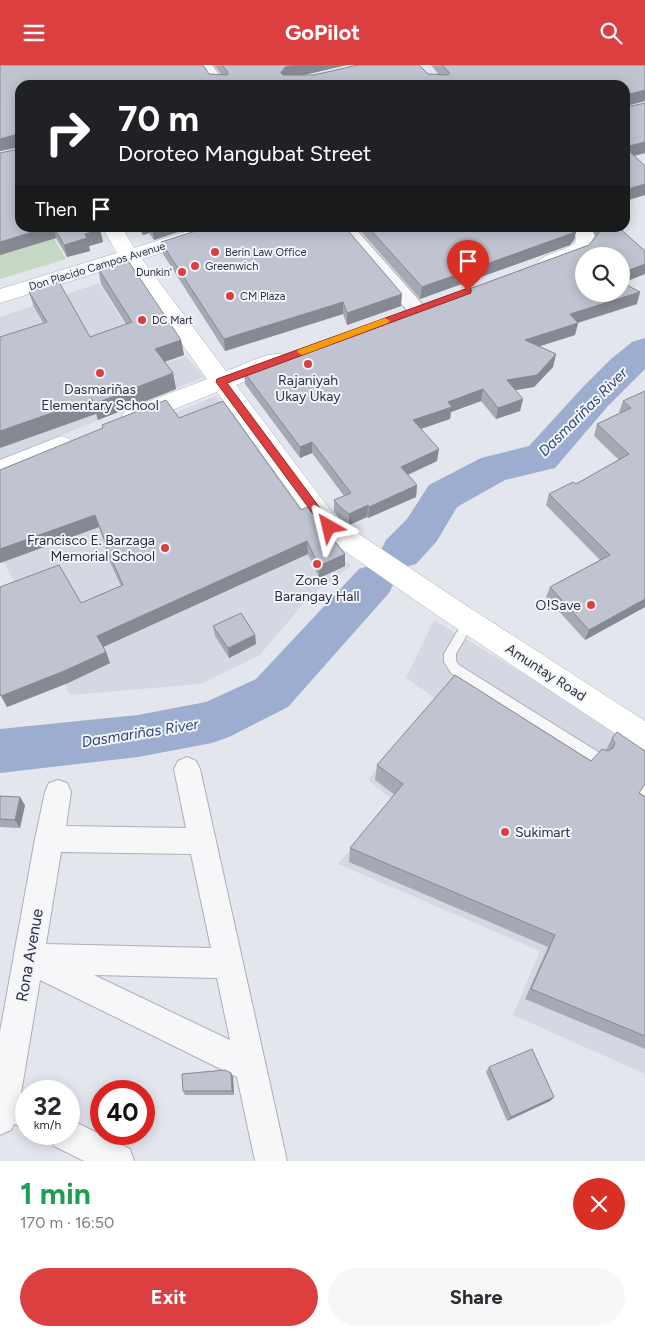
<!DOCTYPE html>
<html lang="en">
<head>
<meta charset="utf-8">
<style>
  :root { --surface:#fff; --page:#f7f7f7; --text:#2b2b33; --muted:#7c7c81; --accent:#db3f40 }
  body { margin:0; font-family:Figtree,sans-serif; background:var(--page); color:var(--text); height:100vh; display:flex; flex-direction:column; font-size:19px; white-space:nowrap }
  * { box-sizing:border-box; margin:0 }
  p { font-size:16px; color:var(--muted) }
  .icon { flex:none; width:28px; height:28px; fill:none; stroke:currentColor; stroke-width:2; stroke-linecap:round; stroke-linejoin:round }
  .map { position:relative; height:1096px; overflow:hidden }
  .details { display:flex; flex-direction:column; background:var(--surface); flex:1 }
  .details>* { flex:none }
  .banner { position:absolute; left:15px; top:15px; width:615px; height:152px; border-radius:15px; box-shadow:0 2px 12px #0003; background:#202124; color:#fff; overflow:hidden }
  .controls { position:absolute; left:575px; top:182px; display:grid; gap:10px }
  .controls a { display:grid; place-items:center; width:55px; height:55px; border-radius:50%; background:var(--surface); box-shadow:0 2px 12px #0003; font-size:25px }
  .speed { position:absolute; left:15px; top:1015px; display:flex; gap:10px; font-size:25px; font-weight:700; text-align:center }
  .speed>* { display:grid; place-content:center; width:65px; height:65px; border-radius:50%; background:var(--surface); box-shadow:0 2px 12px #0003; line-height:1 }
  .speed small { font-size:12px; font-weight:400 }
  .speed .limit { border:8px solid #d22; background:#fff; color:#111 }
  .pin { position:absolute; display:grid; place-items:center; width:42px; height:42px; color:#fff; margin:-51px -21px; border-radius:50% 50% 50% 0; rotate:-45deg; box-shadow:0 0 5px #0007 }
  .pin .icon { rotate:45deg }
  .me { position:absolute; width:55px; margin:-28px; rotate:323deg; stroke-linejoin:round; filter:drop-shadow(0 0 4px #0008) }
  .turn { display:flex; align-items:center; gap:18px; height:105px; padding:0 20px; font-size:22px }
  .turn .icon { width:65px; height:65px; stroke-width:2.5 }
  .turn b { display:block; font-size:35px; line-height:42px }
  .then { display:flex; align-items:center; height:48px; padding:0 20px; background:#0003; gap:10px; font-size:19px }
  .round { display:grid; place-items:center; flex:none; width:52px; height:52px; border-radius:26px; background:var(--page) }
  .overview { display:flex; align-items:center; justify-content:space-between; height:85px; padding:0 20px }
  h1 { font-size:30px; font-weight:700; line-height:38px; color:#1e9e55 }
  .button { display:flex; gap:10px; margin-top:auto; padding:10px 20px }
  .button a { flex:1; height:58px; border-radius:30px; background:var(--accent); color:#fff; font-size:20px; font-weight:700; line-height:58px; text-align:center }
  .button a+a { background:var(--page); color:var(--text) }
  header { display:flex; justify-content:space-between; align-items:center; height:65px; padding:0 20px; background:var(--accent); color:#fff; font-size:22px; font-weight:700 }
  .map>svg:first-child { display:block }
  .built { fill:#d4d8e2 }
  .green { fill:#c6d7c4 }
  .lines { fill:none; stroke-linecap:round; stroke-linejoin:round }
  .river { fill:#9cadcf; fill-rule:evenodd }
  .lane-casing { stroke:#abafbb; stroke-width:2 }
  .street-casing { stroke:#abafbb; stroke-width:2 }
  .secondary-casing { stroke:#abafbb; stroke-width:1 }
  .lane { fill:#f7f7fa; fill-rule:evenodd }
  .street { fill:#f7f7fa; fill-rule:evenodd }
  .secondary { fill:#fff; fill-rule:evenodd }
  .wall { fill:#a5a9b3 }
  .shaded-wall { fill:#868992 }
  .building { fill:#c0c4d0; stroke:#868992 }
  .route { fill:#db3f40; stroke:#8e292a }
  .slow { fill:#f59e0b }
  .poi-dot { fill:#db3f40; stroke:#f4f5f9; stroke-width:2 }
  .labels { text-anchor:middle; stroke-width:4; stroke-linejoin:round; paint-order:stroke }
  .far-poi-label { font-size:11px; fill:#293047; stroke:#f4f5f9; text-anchor:start }
  .far-street-label { font-size:11px; fill:#293047; stroke:#f4f5f9 }
  .poi-label { font-size:14px; fill:#293047; stroke:#f4f5f9 }
  .street-label { font-size:14px; fill:#293047; stroke:#f4f5f9 }
  .water-label { font-size:15px; font-style:italic; fill:#2f477f; stroke:#f4f5f9 }
  .near-street-label { font-size:16px; fill:#293047; stroke:#f4f5f9 }
</style>
</head>
<body>
<header><svg class="icon" aria-label="menu" viewBox="0 0 24 24"><path d="M4 6h16M4 12h16M4 18h16"/></svg>GoPilot<svg class="icon" aria-label="search" viewBox="0 0 24 24"><circle cx="10" cy="10" r="6"/><path d="M15 15l6 6"/></svg></header>
<div class="map">
<svg width="645" height="1096" viewBox="0 0 645 1096">
  <rect width="100%" height="100%" fill="#e3e6ed"/>
  <!-- built -->
  <path class="built" d="M99,218l53,85 34,-12 18,21 -204,83v-143z
    M216,331l106,146 29,24 -42,31 -49,58 -60,29 -130,11 -70,-141v-71z
    M434,555l211,127v327l-132,-59 27,-64 -202,-87 55,-64 -25,-20 67,-82 -29,-20z"/>
  <!-- green -->
  <path class="green" d="M0,98l20,64 27,1 19,31 -66,20z"/>
  <g class="lines">
    <!-- river -->
    <path class="river" d="M645,273v31l-37,37 -53,62 -50,12 -48,27 -20,34 -21,23 -15,4 -15,-4 -6,-12 6,-12 21,-21 22,-34 52,-27 48,-12 53,-58 29,-29 21,-17z
      M374,499l15,5 6,12 -6,12 -101,114 -59,30 -17,6 -74,14 -138,16v-44l138,-14 68,-13 50,-23 103,-110z"/>
    <!-- lane casing -->
    <g class="lane-casing">
      <path id="lane" d="M469,551l4,2 2,3 -19,33v7l3,4 144,90 2,4 -2,4 -4,2 -4,-2 -144,-90 -7,-11v-8l21,-36z
        M643,718l2,1v12l-6,-3 -2,-4 2,-4z"/>
    </g>
    <!-- street casing -->
    <g class="street-casing">
      <path id="street" d="M198,0h14l15,20h-15z
        M336,162h18l70,79 2,4 -2,4 -7,2 -7,-2z
        M187,692l9,4 4,8 87,392h-32l-18,-84 -197,-97 -19,113 5,3v33l-12,-5 -3,6 -11,5v-103l35,-193 10,-47 4,-9 9,-3 9,3 4,9 -5,34 120,2 -12,-59 4,-8zM61,787l130,2 20,94 -165,-4zM94,910l123,3 13,62z
        M69,1054l61,30 4,12h-50l-30,-15 -4,-12h19z"/>
    </g>
    <!-- secondary casing -->
    <g class="secondary-casing">
      <path id="secondary" d="M102,162h20l12,21 67,-21h33l-3,4 -89,28 84,112c18,-6 42,-21 60,-16l3,5 -3,5 -50,20 102,135 120,80 187,121v29l-11,-4 -196,-130 -118,-82 -103,-142 -75,30 -8,2 -8,-2 -4,-6 4,-6 81,-31 -82,-115 -125,39v-14l117,-36z
        M569,162h20l7,10c-3,21 -37,34 -55,29l-3,-4c6,-9 27,-11 37,-19l1,-6z
        M61,371l9,3 3,6 -3,6 -70,28v-19z"/>
    </g>
    <!-- lane -->
    <use href="#lane" class="lane"/>
    <!-- street -->
    <use href="#street" class="street"/>
    <!-- secondary -->
    <use href="#secondary" class="secondary"/>
  </g>
  <!-- wall -->
  <path class="wall" d="M0,0h203l6,9h12l-7,-9h133l-43,10h10l44,-10h61l9,9 11,1 -8,-10h214v36l-18,5v1l18,-4v50l-11,3 11,10v29l-20,6v-116h-605v142h79l1,3 3,12 -14,4 1,5 -23,6 -11,-19 -56,17v-102l18,-4v-2l-18,4z
    M138,162h55l-39,13 -5,-7 -6,2z
    M357,162h220l-3,13 -4,5 -150,54z
    M592,162h26l27,24v23l-22,9 14,21 -59,19 -3,12 -36,11 17,8 -3,13 -19,20 -19,3 8,9 -3,12 -24,8 -15,-18 -30,11 -1,7 -29,10 16,32 -29,14 9,10 -1,12 -48,21 -1,-1 -18,8 -10,-6 -5,-8v-11l10,-4 -32,-43 -12,5 -55,-74 -1,-12 345,-127 6,-9z
    M161,177l240,64 -54,19 -4,-11 -118,37 -62,-97z
    M98,203l83,72 3,15 -19,7 8,11 3,16 -78,31 -2,-6 -62,-107 -5,-15 61,45 36,-13 -25,-40z
    M645,326v216l-60,33 -39,-43 4,-10 50,-27 -54,-55 3,-11 27,-10 43,-24 -25,-24 3,-12 23,-11 -1,-1 4,-11z
    M179,353l122,92 44,44v12l-26,12 -11,-24 -205,93 3,5 4,11 -42,20 -61,24 74,-104 40,-17 -12,-26 -3,-13 -7,-20 -99,36v-93z
    M213,561l42,9 1,9 -27,14 -14,-22z
    M612,673l28,55 5,4v252l-120,-50 23,-52 -199,-85 1,-14 45,-53 -20,-15 2,-15 214,-4 15,-11z
    M0,731l25,9 -5,23 -20,-1z
    M489,1002l65,30 -4,4 -43,20 -21,-49z
    M233,1012l1,18h-49l-2,-4z"/>
  <!-- shaded-wall -->
  <path class="shaded-wall" d="M295,0h52l-61,14 -5,-6 4,-6z
    M645,25v11l-20,5 1,-11z
    M18,69l2,13 -20,4v-12z
    M645,77v11l-20,5v-11z
    M645,119v11l-20,6v-11z
    M625,143h3l-3,10z
    M49,162h5l2,11 -56,17v-13z
    M142,162h7v6l-6,2z
    M152,162h41l-39,13z
    M577,163l-3,12 -4,5 -150,54 2,-12z
    M100,165l3,12 -14,4 1,5 -23,6 -3,-12 21,-11z
    M645,199v10l-24,9v-10z
    M640,227l-3,12 -70,22 3,-12z
    M402,229l-1,12 -54,19v-12z
    M343,237v12l-118,37 -1,-12z
    M578,258l-3,12 -53,17 3,-12z
    M181,275l3,15 -26,9 -3,-15z
    M556,289l-3,13 -19,20 -29,5 2,-12z
    M173,308l3,16 -78,31 -4,-16z
    M483,324l-2,12 -30,11 -1,7 -39,13 2,-12 35,-18z
    M92,334l4,15 -96,34v-17z
    M523,334l-3,12 -24,8 2,-11z
    M312,377v11l-12,5v-11z
    M439,384l-2,12 -37,17 1,-11z
    M417,420l-1,12 -48,21 1,-11z
    M368,440l-1,12 -18,8v-11z
    M95,450l4,12 -99,36v-14z
    M307,476l1,13 -207,94 -4,-12z
    M345,489v12l-26,12v-12z
    M645,534v8l-60,33 4,-10z
    M255,570l1,9 -27,14 -1,-10z
    M106,587l4,11 -42,20 -61,24 -6,-11z
    M20,732l5,8 -5,23 -5,-8z
    M231,1008l2,4 1,18 -2,-4z
    M554,1032l-4,4 -43,20 4,-4z"/>
  <!-- building -->
  <path class="building" d="M0,0h203l6,9 18,1 1,-3 -6,-7h73l-10,2 -4,6 2,2h31l44,-10h61l9,9 20,1 2,-2 -8,-8h203v25l-19,5 1,12 18,-4v39l-20,5v-62h-605v142h29l-49,15v-89l18,-4v-15l-18,5z
    M625,82l20,19v18l-20,6z
    M54,162h45l1,3 -15,4 2,4 -23,7z
    M208,162h137l57,67 -55,19 -4,-11 -119,37 -63,-97z
    M368,162h209v1l-4,5 -151,54z
    M600,162h18l27,24v13l-24,9v-17h-37v38h37v-12l19,10 -70,22 8,9 -53,17 31,14 -19,21 -30,5 16,19 -25,9 -15,-19 -35,13 4,5 -39,13 26,29 -38,18 16,18 -48,22 -1,-2 -19,9 -9,-7 -6,-7 17,-7 -39,-51 -12,5 -56,-75 345,-127 12,-15z
    M127,194l54,81 -26,9 18,24 -79,31 -2,-5 -92,32v-94l47,-15 -18,-30 30,-10 31,55 42,-15 -34,-54z
    M645,326v208l-56,31 -39,-43 60,-32 -61,-61 24,-12 3,2 53,-30 -32,-30 34,-16 -8,-7z
    M166,335l13,18 44,-17 78,109 6,-3 38,47 -26,12 -12,-25 -210,95 9,16 -42,19 -63,25 -1,-3v-106l59,-22 22,38 42,-18 -17,-38 1,-1 -12,-31 -95,34v-79l103,-42 -1,-3z
    M241,548l14,22 -27,13 -15,-22z
    M455,610l136,86 11,-12 6,2 5,-3 2,-5 -3,-5 5,-6 28,19v33l-6,9 6,4v239l-114,-47 24,-54 -205,-87 53,-64 -26,-19z
    M0,731l20,1 -5,23 -15,-1z
    M532,984l22,48 -43,20 -22,-50z
    M225,1005l6,3 1,18h-49l-1,-17z"/>
  <!-- route -->
  <path class="route" d="M468,223l3,1v4l-244,90 107,144 -1,3h-8l-109,-148 1,-3z"/>
  <!-- slow -->
  <path class="slow" d="M385,253l5,3 -2,2 -83,31 -3,1 -5,-3 1,-2z"/>
  <!-- markers -->
  <g class="poi-dot">
    <circle cx="215" cy="187" r="5"/>
    <circle cx="195" cy="201" r="5"/>
    <circle cx="182" cy="207" r="5"/>
    <circle cx="230" cy="231" r="5"/>
    <circle cx="142" cy="255" r="5"/>
    <circle cx="308" cy="299" r="5"/>
    <circle cx="100" cy="308" r="5"/>
    <circle cx="165" cy="483" r="5"/>
    <circle cx="317" cy="499" r="5"/>
    <circle cx="591" cy="540" r="5"/>
    <circle cx="505" cy="767" r="5"/>
  </g>
  <g class="labels">
    <!-- far-poi labels -->
    <g class="far-poi-label">
      <text x="225" y="191">Berin Law Office</text>
      <text x="205" y="205">Greenwich</text>
      <text x="172" y="211" text-anchor="end">Dunkin'</text>
      <text x="240" y="235">CM Plaza</text>
      <text x="152" y="259">DC Mart</text>
    </g>
    <!-- far-street labels -->
    <g class="far-street-label">
      <text transform="translate(97 201) rotate(-17)" y="4">Don Placido Campos Avenue</text>
    </g>
    <!-- poi labels -->
    <g class="poi-label">
      <text x="308" y="320">Rajaniyah<tspan x="308" dy="16">Ukay Ukay</tspan></text>
      <text x="100" y="329">Dasmariñas<tspan x="100" dy="16">Elementary School</tspan></text>
      <text x="155" y="480" text-anchor="end">Francisco E. Barzaga<tspan x="155" dy="16">Memorial School</tspan></text>
      <text x="317" y="520">Zone 3<tspan x="317" dy="16">Barangay Hall</tspan></text>
      <text x="581" y="545" text-anchor="end">O!Save</text>
      <text x="515" y="772" text-anchor="start">Sukimart</text>
    </g>
    <!-- street labels -->
    <g class="street-label">
      <text transform="translate(546 607) rotate(33)" y="5">Amuntay Road</text>
    </g>
    <!-- water labels -->
    <g class="water-label">
      <text transform="translate(583 347) rotate(-45)" y="5">Dasmariñas River</text>
      <text transform="translate(140 668) rotate(-9)" y="5">Dasmariñas River</text>
    </g>
    <!-- near-street labels -->
    <g class="near-street-label">
      <text transform="translate(29 890) rotate(-80)" y="6">Rona Avenue</text>
    </g>
  </g>
</svg>
<div class="controls">
<a><svg class="icon" aria-label="search" viewBox="0 0 24 24"><circle cx="10" cy="10" r="6"/><path d="M15 15l6 6"/></svg></a>
</div>
<div class="speed"><div>32<small>km/h</small></div><div class="limit">40</div></div>
<div class="pin" style="left:468px;top:226px;background:#d93025"><svg class="icon" aria-label="arrive" viewBox="0 0 24 24"><path d="M6 21V4h12l-3 4 3 4H6"/></svg></div>
<svg class="me" style="left:329px;top:462px" viewBox="-20 -20 40 40"><path d="M0-17L14 15 0 8-14 15z" fill="#db3f40" stroke="#fff" stroke-width="4"/></svg>
<div class="banner">
<div class="turn"><svg class="icon" aria-label="right" viewBox="0 0 24 24"><path d="M7 20v-9h11M14 6l5 5-5 5"/></svg><div><b>70 m</b>Doroteo Mangubat Street</div></div>
<div class="then">Then<svg class="icon" aria-label="arrive" viewBox="0 0 24 24"><path d="M6 21V4h12l-3 4 3 4H6"/></svg></div>
</div>
</div>
<section class="details">
<div class="overview"><div><h1>1 min</h1><p>170 m · 16:50</p></div><a class="round" style="background:#d93025;color:#fff"><svg class="icon" aria-label="close" viewBox="0 0 24 24"><path d="M6 6l12 12M18 6L6 18"/></svg></a></div>
<div class="button"><a>Exit</a><a>Share</a></div>
</section>
</body>
</html>
